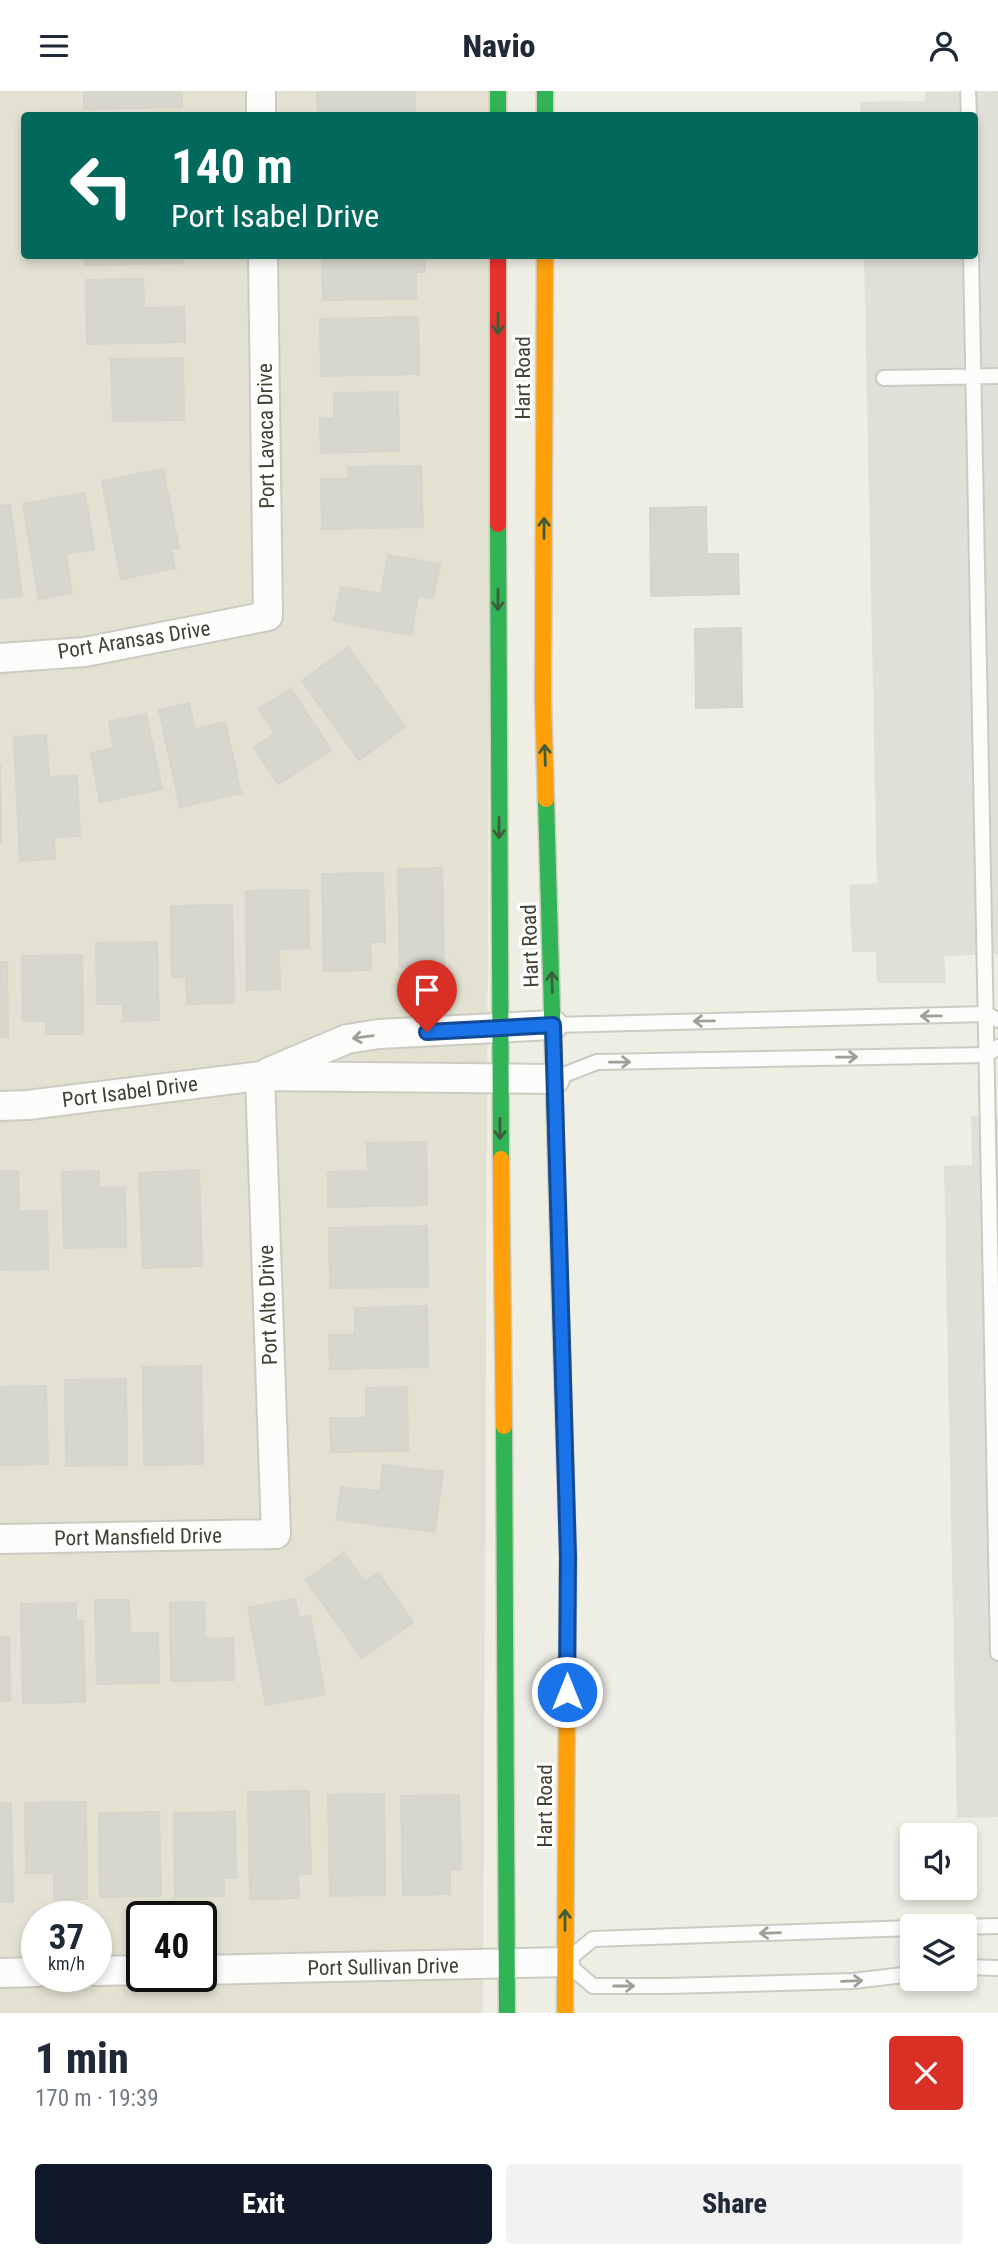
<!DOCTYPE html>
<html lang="en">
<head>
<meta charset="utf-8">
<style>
  :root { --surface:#fff; --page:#f2f2f3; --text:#1f2937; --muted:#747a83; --accent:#111827 }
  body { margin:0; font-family:"Roboto Condensed",sans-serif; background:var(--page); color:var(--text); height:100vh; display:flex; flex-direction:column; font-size:26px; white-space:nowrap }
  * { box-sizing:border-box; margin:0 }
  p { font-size:23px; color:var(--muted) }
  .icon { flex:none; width:38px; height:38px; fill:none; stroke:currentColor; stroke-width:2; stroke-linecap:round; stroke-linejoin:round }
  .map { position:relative; height:1922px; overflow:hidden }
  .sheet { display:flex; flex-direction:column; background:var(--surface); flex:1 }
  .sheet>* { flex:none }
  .guide { position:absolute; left:21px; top:21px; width:957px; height:147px; border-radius:7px; box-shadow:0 4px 10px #0003; background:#00695c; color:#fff; overflow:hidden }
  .tools { position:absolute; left:900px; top:1732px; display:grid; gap:14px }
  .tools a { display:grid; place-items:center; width:77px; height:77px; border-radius:7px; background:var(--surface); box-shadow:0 4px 10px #0003; font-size:35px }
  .speed { position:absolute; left:21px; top:1810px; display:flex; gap:14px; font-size:35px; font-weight:700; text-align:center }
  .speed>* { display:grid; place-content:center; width:91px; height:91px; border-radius:50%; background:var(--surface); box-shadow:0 4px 10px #0003; line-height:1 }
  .speed small { font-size:18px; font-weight:400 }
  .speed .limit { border:4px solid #111; border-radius:10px; background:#fff; color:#111 }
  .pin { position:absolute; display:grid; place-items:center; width:60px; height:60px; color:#fff; margin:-72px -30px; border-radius:50% 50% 50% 0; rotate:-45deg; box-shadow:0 0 7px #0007 }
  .pin .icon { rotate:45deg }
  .me { position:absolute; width:77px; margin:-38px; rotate:0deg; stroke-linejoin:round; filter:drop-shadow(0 0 5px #0008) }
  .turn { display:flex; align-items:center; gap:24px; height:147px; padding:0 35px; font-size:32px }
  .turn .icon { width:91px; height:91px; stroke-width:2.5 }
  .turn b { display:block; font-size:49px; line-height:60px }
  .round { display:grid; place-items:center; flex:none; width:74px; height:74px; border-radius:7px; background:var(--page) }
  .overview { display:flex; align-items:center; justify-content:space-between; height:119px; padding:0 35px }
  h1 { font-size:42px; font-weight:800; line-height:52px }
  .action { display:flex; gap:14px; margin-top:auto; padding:14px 35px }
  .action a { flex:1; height:80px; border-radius:7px; background:var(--accent); color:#fff; font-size:28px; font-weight:800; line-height:80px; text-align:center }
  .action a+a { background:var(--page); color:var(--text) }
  header { display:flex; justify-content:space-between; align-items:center; height:91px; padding:0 35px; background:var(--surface); font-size:32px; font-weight:800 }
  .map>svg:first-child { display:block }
  .residential { fill:#e3e2d2; fill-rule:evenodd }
  .parking { fill:#e0dfd8 }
  .building { fill:#d7d7cd; stroke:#d6d5cb; stroke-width:2 }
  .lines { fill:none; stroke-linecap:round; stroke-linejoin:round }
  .lane-casing { stroke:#cccbc3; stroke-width:18 }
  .street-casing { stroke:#cccbc3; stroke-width:32 }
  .fast-casing { stroke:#cfcebd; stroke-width:19 }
  .slow-casing { stroke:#cfcebd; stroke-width:19 }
  .jam-casing { stroke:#cfcebd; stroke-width:19 }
  .lane { stroke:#fcfcfb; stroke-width:14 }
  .street { stroke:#fcfcfb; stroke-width:28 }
  .fast { stroke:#30b455; stroke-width:16 }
  .slow { stroke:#ff9f0a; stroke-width:16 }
  .jam { stroke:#e5322d; stroke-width:16 }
  .oneway { stroke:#3e5e3b }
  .oneway2 { stroke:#a09e96 }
  .route-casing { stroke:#114b97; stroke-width:18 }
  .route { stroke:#1a73e8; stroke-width:12 }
  .labels { text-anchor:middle; stroke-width:6; stroke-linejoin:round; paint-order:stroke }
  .street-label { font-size:21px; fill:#434132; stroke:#fff }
</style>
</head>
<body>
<header><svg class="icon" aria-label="menu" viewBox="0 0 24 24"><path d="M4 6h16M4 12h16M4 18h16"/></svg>Navio<svg class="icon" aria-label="person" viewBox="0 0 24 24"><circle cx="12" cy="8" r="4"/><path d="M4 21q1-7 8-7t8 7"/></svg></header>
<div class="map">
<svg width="998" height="1922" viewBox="0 0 998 1922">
  <rect width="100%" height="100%" fill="#eeeee5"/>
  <!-- residential -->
  <path class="residential" d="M0,0h491v24h-467v140l467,1 -8,1757h-483zM37,1825h59v60h-59zM142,1825h59v60h-59z"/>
  <!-- parking -->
  <path class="parking" d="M998,0v863l-54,2 2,27h-69l-1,-31h-24l-3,-67 28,-2 -13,-627 111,-1v-140h-114l-1,-13 65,-1v-9z
    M971,1025h27v701l-41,1 -13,-652 28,-1z"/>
  <!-- building -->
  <path class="building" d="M84,0h98v16l-98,2z
    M317,0h98v24h-97z
    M85,164h98v8l-97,2z
    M322,164h83l1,4h19v13h-9v27l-93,1z
    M143,188l1,29 40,-1 1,35 -98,2 -1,-64z
    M418,226l1,57 -98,2 -1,-57z
    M183,267l1,62 -71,1 -2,-62z
    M398,301l1,59 -78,2 -1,-34 14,-1v-25z
    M421,375l2,61 -101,2 -1,-50h27v-12z
    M163,378l16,79 -8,1 4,19 -54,11 -19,-98z
    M85,402l9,56 -28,5 6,39 -33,6 -16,-95z
    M10,414l12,91 -22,2v-92z
    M706,416l1,47h31l1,40 -88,2 -1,-88z
    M388,464l52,9 -7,34 -15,-2 -7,39 -77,-14 7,-34 40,7z
    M741,537l1,79 -46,1 -1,-79z
    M348,556l57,80 -46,33 -57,-79z
    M291,598l40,61 -53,34 -24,-37 21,-14 -16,-24z
    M189,612l6,26 30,-7 16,71 -61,14 -21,-97z
    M146,623l16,75 -62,13 -9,-49 23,-5 -5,-26z
    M46,644l3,42 28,-2 3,61 -26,1 1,22 -35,2 -6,-124z
    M0,673l1,78h-1z
    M442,777l2,99h-44l-2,-98z
    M383,782l2,69h-15l1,28 -47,1 -2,-97z
    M308,799l1,58 -30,1 1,40 -33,1 -1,-99z
    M232,814l2,98 -47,1 -1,-27h-14l-1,-71z
    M157,851l2,78 -36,1v-17h-26l-1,-61z
    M82,864l1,79h-37v-13h-23l-1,-65z
    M0,871h7l1,75h-8z
    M426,1051l1,63 -99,2v-35l40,-1 -1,-28z
    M199,1079l3,96 -59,2 -4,-95z
    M0,1080h18l1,40h28l1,58 -48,1z
    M99,1080v17l26,-1 1,60 -62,1 -2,-76z
    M427,1135l1,61 -98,1 -1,-60z
    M427,1215l1,61 -98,2 -1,-34h26v-27z
    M201,1275l2,98 -59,1 -1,-98z
    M126,1288l1,86 -61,1 -1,-86z
    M46,1295l2,78 -48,1v-78z
    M407,1296l1,64 -77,1 -1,-34h36v-30z
    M383,1374l60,7 -8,60 -98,-12 4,-33 39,4z
    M344,1462l21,29 13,-9 35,49 -51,36 -56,-78z
    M295,1508l4,18 11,-1 15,78 -59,11 -18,-97z
    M95,1509h34l1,33h28l1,50 -62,1z
    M204,1511l1,37 28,-1 1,42 -63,1 -1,-78z
    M76,1512v18h7l2,81 -62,1 -2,-99z
    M0,1546h9l1,64h-10z
    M309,1700l2,83h-13l1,24 -49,1 -2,-107z
    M384,1703l1,101 -55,1 -2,-101z
    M459,1704l2,74 -11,1v24l-47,1 -2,-99z
    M86,1711l1,97h-33v-26h-28l-1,-70z
    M0,1712h11l2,99h-13z
    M159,1721l2,84 -61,1 -1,-84z
    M235,1721l1,66h-12v18l-49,1 -1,-84z"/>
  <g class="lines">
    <!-- lane casing -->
    <g class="lane-casing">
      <path id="lane" d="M968,0l1,24
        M971,164l27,1398
        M884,287l114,-2
        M553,934l433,-11 12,6
        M556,987l41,-16 389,-7 12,-8
        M961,1836l37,-1
        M912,1837l-319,11 -28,23 28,24h73l187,-5 59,-7
        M964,1876l34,1"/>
    </g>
    <!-- street casing -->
    <g class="street-casing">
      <path id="street" d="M261,0v24
        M0,567l85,-6 183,-36 -5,-361
        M269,981l78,-33 32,-5 174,-9
        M0,1015l28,-1 232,-29 295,3
        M0,1448l276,-5 -16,-458
        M201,1879l364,-8
        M96,1880l46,-1
        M0,1882l37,-1"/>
    </g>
    <!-- fast casing -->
    <g class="fast-casing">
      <path id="fast" d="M498,0v24
        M545,0v24
        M498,433l3,635
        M546,708l14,498
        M504,1335l3,587"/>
    </g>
    <!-- slow casing -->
    <g class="slow-casing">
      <path id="slow" d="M545,164l-2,445 3,99
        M501,1068l3,267
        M565,1922l2,-325"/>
    </g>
    <!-- jam casing -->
    <g class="jam-casing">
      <path id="jam" d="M498,164v269
        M560,1206l8,260 -1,131"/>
    </g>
    <!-- lane -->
    <use href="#lane" class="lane"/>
    <!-- street -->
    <use href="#street" class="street"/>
    <!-- fast -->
    <use href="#fast" class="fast"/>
    <!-- slow -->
    <use href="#slow" class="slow"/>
    <!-- jam -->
    <use href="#jam" class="jam"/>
  </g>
  <!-- one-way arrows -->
  <defs><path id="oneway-shaft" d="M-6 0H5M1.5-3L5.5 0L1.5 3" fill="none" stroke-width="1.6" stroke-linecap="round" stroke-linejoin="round" transform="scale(1.75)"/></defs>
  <g class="oneway">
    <use href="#oneway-shaft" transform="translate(498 233) rotate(90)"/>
    <use href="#oneway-shaft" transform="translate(544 437) rotate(-90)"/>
    <use href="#oneway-shaft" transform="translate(498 509) rotate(90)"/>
    <use href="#oneway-shaft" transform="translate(545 664) rotate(-92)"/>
    <use href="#oneway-shaft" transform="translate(499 737) rotate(90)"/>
    <use href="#oneway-shaft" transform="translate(552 891) rotate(-92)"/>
    <use href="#oneway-shaft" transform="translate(500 1038) rotate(89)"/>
    <use href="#oneway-shaft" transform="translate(565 1829) rotate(-90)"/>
  </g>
  <g class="oneway2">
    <use href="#oneway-shaft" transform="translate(931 925) rotate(179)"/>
    <use href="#oneway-shaft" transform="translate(704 930) rotate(179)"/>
    <use href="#oneway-shaft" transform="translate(363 946) rotate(172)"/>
    <use href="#oneway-shaft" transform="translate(847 966) rotate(-1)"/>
    <use href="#oneway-shaft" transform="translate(620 971) rotate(-1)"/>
    <use href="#oneway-shaft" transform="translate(770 1842) rotate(178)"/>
    <use href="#oneway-shaft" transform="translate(852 1890) rotate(-2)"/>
    <use href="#oneway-shaft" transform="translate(624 1895)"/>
  </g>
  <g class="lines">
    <!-- route casing -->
    <g class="route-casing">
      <path id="route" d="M427,941l126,-7 15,532 -1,135"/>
    </g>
    <!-- route -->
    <use href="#route" class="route"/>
  </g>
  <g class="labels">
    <!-- street labels -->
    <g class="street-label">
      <text transform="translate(523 287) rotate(-90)" y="7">Hart Road</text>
      <text transform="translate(266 345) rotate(-91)" y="7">Port Lavaca Drive</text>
      <text transform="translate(134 549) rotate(-9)" y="7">Port Aransas Drive</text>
      <text transform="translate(530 855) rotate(-92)" y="7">Hart Road</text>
      <text transform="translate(130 1001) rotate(-7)" y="7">Port Isabel Drive</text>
      <text transform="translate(268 1214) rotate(-92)" y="7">Port Alto Drive</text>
      <text transform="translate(138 1446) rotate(-1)" y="7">Port Mansfield Drive</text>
      <text transform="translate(545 1715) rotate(-90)" y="7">Hart Road</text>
      <text transform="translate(383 1876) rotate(-1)" y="7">Port Sullivan Drive</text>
    </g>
  </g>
</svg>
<div class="tools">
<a><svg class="icon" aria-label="sound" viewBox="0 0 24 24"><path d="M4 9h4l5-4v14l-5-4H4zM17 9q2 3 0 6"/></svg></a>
<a><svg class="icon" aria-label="layers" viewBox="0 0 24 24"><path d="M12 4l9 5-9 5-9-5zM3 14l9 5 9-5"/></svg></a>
</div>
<div class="speed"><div>37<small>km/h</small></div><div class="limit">40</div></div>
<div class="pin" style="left:427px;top:941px;background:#d93025"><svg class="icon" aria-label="arrive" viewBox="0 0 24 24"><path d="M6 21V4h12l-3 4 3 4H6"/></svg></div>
<svg class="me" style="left:567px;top:1601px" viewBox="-20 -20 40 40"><circle r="17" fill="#1a73e8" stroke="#fff" stroke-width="3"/><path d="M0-11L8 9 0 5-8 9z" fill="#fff"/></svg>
<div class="guide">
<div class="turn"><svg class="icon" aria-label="left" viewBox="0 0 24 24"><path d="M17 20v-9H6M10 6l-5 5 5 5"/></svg><div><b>140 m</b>Port Isabel Drive</div></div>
</div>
</div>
<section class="sheet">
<div class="overview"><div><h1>1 min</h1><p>170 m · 19:39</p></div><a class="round" style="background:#d93025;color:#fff"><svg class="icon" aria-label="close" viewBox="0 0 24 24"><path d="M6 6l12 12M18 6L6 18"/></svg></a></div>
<div class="action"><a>Exit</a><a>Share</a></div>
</section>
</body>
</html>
